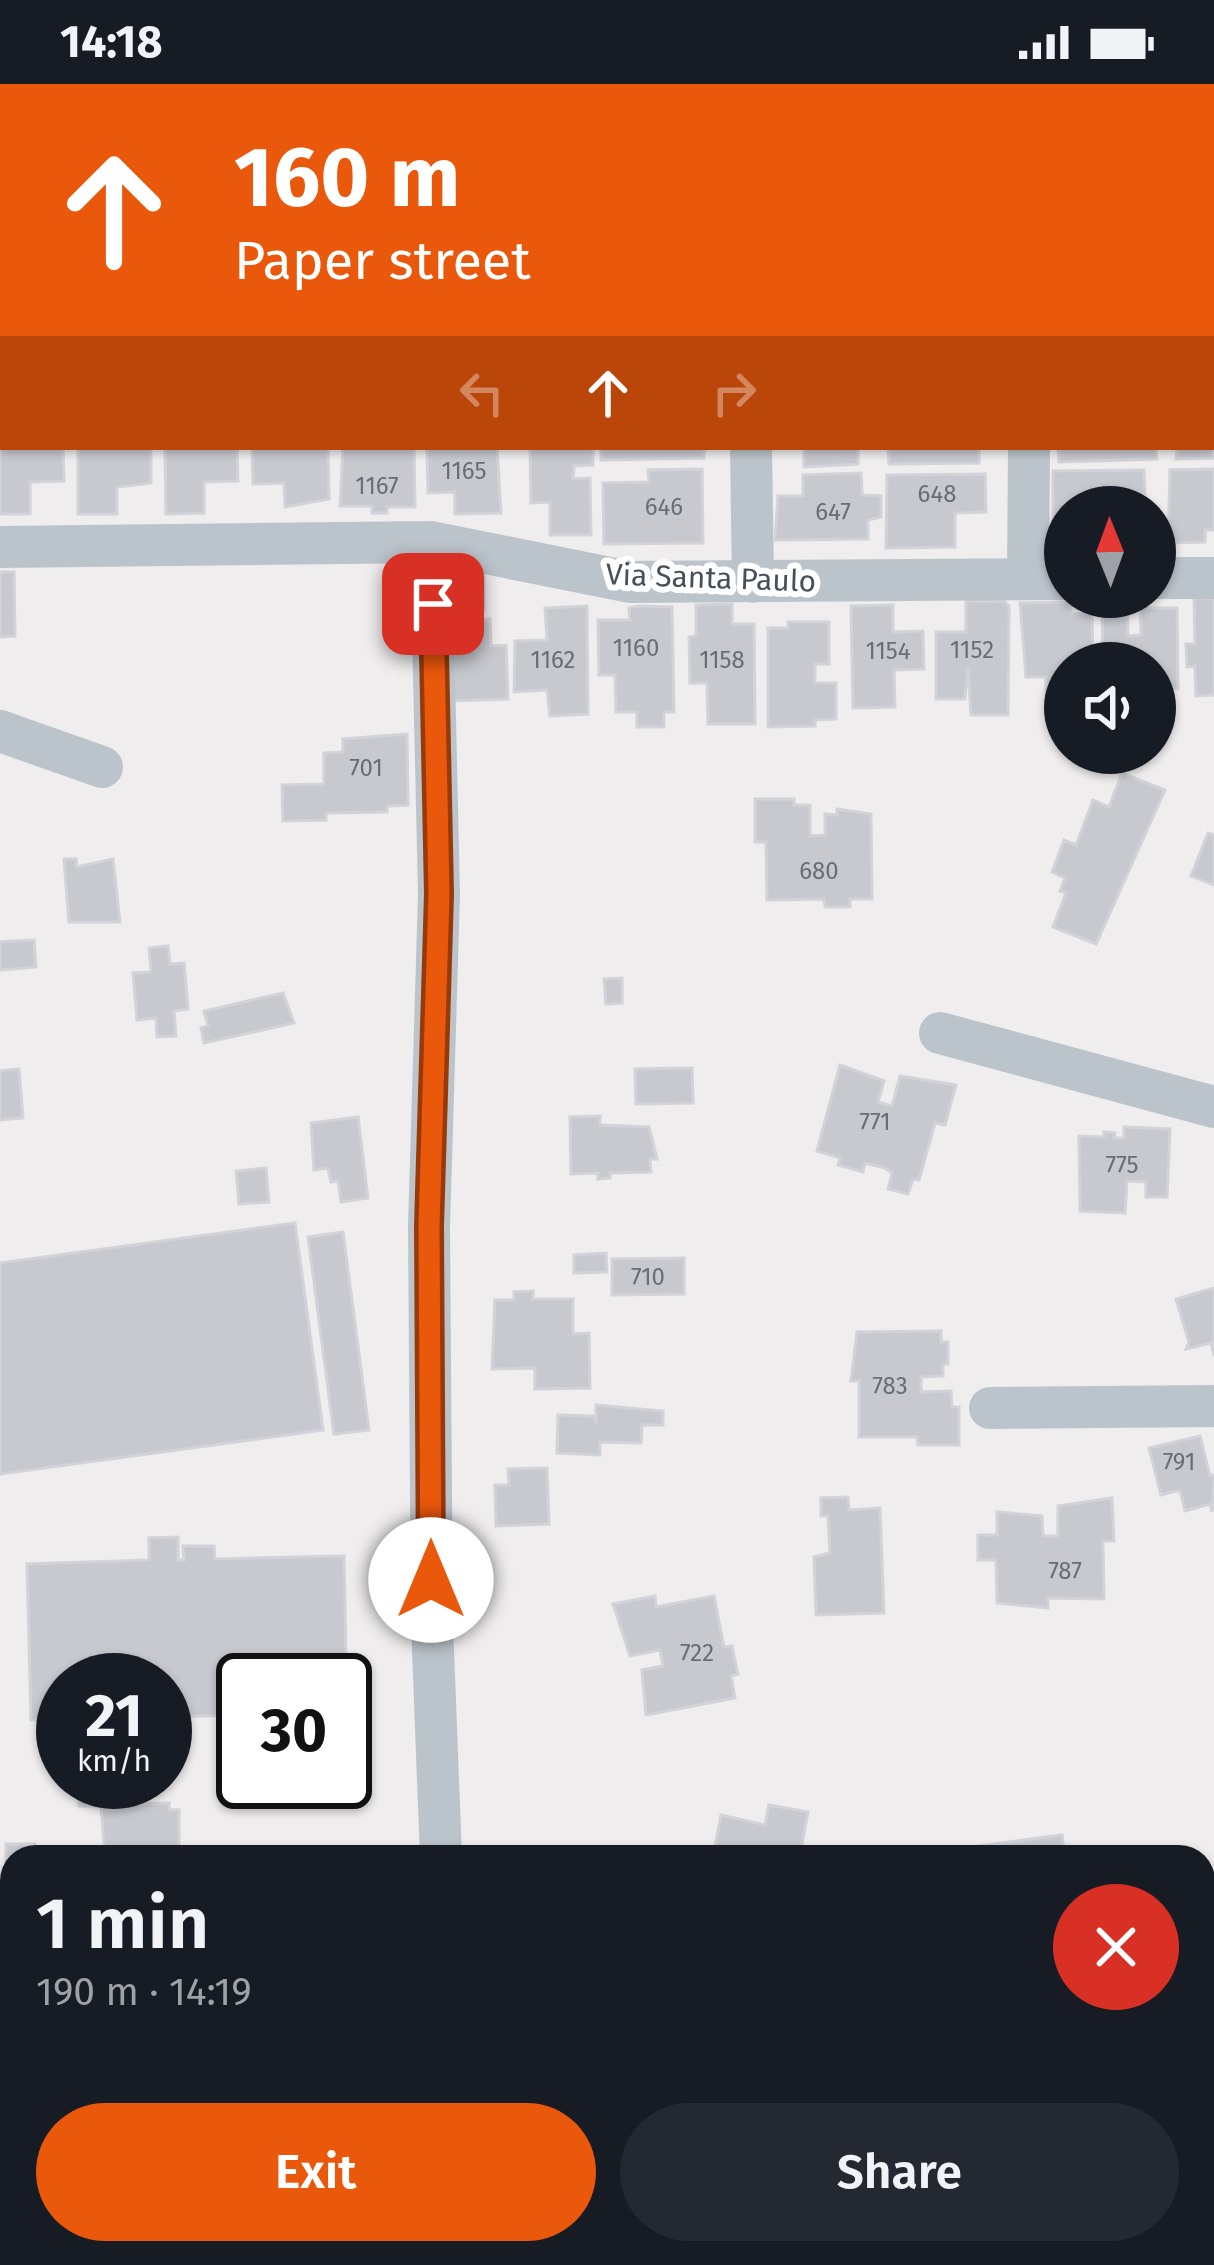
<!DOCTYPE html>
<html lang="en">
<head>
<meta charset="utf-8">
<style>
  :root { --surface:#171b24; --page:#242831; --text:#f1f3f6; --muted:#9ea1a6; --accent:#ea580c }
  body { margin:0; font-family:"Fira Sans",sans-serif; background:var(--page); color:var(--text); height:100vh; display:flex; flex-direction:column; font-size:45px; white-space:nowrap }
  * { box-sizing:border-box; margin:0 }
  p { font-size:39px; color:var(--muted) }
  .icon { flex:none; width:66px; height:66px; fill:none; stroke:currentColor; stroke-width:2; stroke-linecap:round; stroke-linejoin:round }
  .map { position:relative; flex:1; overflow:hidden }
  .details { position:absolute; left:0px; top:1761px; width:1215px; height:420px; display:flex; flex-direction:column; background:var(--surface); border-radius:36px 36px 0 0; box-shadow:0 3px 9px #0004 }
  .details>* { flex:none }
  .guide { position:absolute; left:0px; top:0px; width:1215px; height:366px; box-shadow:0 3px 9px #0004; background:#ea580c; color:#fff; overflow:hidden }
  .needle { width:78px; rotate:359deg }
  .fabs { position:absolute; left:1044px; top:402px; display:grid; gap:24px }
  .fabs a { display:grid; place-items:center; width:132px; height:132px; border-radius:50%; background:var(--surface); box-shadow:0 3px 9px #0004; font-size:60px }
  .speed { position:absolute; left:36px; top:1569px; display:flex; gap:24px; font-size:60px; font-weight:700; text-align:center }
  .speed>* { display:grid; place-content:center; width:156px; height:156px; border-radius:50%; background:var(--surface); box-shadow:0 3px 9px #0004; line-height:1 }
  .speed small { font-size:30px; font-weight:400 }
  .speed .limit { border:6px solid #111; border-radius:18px; background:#fff; color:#111 }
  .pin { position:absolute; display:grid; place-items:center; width:102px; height:102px; color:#fff; margin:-51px; border-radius:24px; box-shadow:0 6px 18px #0006 }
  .me { position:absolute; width:132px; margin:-66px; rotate:0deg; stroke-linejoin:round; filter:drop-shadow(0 0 9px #0008) }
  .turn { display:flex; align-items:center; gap:42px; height:252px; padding:0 36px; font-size:54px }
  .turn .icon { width:156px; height:156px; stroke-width:2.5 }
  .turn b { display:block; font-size:84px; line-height:102px }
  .lanes { display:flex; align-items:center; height:114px; padding:0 36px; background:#0003; justify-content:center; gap:60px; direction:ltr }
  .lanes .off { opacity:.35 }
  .round { display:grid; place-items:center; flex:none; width:126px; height:126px; border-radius:63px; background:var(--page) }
  .headline { display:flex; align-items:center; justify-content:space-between; height:204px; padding:0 36px }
  h1 { font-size:72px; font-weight:600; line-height:90px }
  .primary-button { display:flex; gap:24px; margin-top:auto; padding:24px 36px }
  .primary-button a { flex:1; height:138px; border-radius:72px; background:var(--accent); color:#fff; font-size:48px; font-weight:600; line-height:138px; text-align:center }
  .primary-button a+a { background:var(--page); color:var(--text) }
  .status { display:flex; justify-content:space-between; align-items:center; height:84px; padding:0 60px; background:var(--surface); direction:ltr }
  .status svg { height:33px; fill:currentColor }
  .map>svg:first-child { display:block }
  .building { fill:#c7c9cf; stroke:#d1d3d8; stroke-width:3 }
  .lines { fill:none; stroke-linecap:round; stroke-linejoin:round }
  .path { stroke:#77c6a0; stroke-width:6; stroke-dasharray:9 6; stroke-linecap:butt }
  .minor { stroke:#bcc4cb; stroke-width:42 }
  .route-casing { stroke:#983908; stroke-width:30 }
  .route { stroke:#ea580c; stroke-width:21 }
  .labels { text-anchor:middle; stroke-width:12; stroke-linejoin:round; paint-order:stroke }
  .number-label { font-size:24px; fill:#666e76 }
  .street-label { font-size:30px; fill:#465059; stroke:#fff }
</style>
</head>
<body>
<div class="status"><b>14:18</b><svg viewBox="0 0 49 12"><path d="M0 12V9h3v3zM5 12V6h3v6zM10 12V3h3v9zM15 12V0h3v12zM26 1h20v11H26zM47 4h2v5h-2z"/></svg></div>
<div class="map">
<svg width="1214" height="2181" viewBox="0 0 1214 2181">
  <rect width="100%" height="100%" fill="#efeded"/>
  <!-- building -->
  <path class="building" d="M1212,302l2,72 -38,1 1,-12h35z
    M0,331l3,32h60l1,34 -34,1v32h-30z
    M78,363h73v36l-34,4v27h-39z
    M165,363h72l1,34 -34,1v31l-38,1z
    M252,363h76l1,52 -44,8 -1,-24 -31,1z
    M343,363h71l1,60h-28v6h-15v-7h-32z
    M427,363h70l4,66 -46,1v-22l-27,1z
    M530,363h63v18l-19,1 -1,13 17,-1 1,57h-41v-33l-19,1z
    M601,363h103v11l-103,2z
    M804,363h54v17l-54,3z
    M888,363h91v16l-90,1z
    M1058,363h98l1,12 -98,3z
    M702,385l1,74 -99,1 -1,-61 46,-1 -1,-12z
    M1214,385v61h-9v12l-37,1 2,-73z
    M1144,386l1,24h-6v13h-74v22h-12v-58z
    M861,389l1,22 19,1v21l-13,3v19l-93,1 3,-44h25v-21z
    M985,390l1,38 -31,1v34l-69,1 1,-73z
    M0,488h14l1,64 -15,1z
    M445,491h39v34l-38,1z
    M1102,514h25l1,38 13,-1 -1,-27h37l1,81h-7l1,5 -17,1v-32h-52z
    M1194,514h20v97l-18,1 -1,-30 -8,1 -1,-23h9z
    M966,517h38l5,5 -1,109h-37l-3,-48 -3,32h-29v-67h30z
    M1071,518v12l21,-1 1,50h-28v47l-19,1v-34h-20l-6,-74z
    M732,520v20h22l1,100h-47l-1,-41h-17l-1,-46 7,-1v-31z
    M893,521v27l30,-1 1,38 -30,1 1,37 -42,1 -2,-102z
    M587,522l1,108 -38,2 -3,-26 -33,2 1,-51 32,-1 -2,-32z
    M639,522l33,1 2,105h-10v15h-27v-15h-21l-1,-37h-16l-1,-55h32l-1,-12z
    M490,535l1,27 15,-1 2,54 -59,2 -3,-80z
    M788,538h41v42h-14v19h21v36l-21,1v6l-47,1v-99h20z
    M407,650l1,71 -21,1v6l-61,1v7l-43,1 -1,-36 42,-1v-31l19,-1v-13z
    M1122,689l43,17 -69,154 -43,-17 13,-34 -6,-2 5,-13 -13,-6 12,-32 12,5 17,-45 16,7z
    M755,715h39v6h16v31l15,-1v-21l12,1v-6l34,5 1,85h-22v8h-25l-1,-8 -57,1 -1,-58h-11z
    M1208,749l6,2v50l-23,-9z
    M64,775h12l1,8 36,-8 7,63h-51z
    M34,856l2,27 -36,3v-28z
    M168,862l2,18 14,-1 4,46 -14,2 2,25 -19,1 -1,-19 -19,2 -4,-47 18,-1 -2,-24z
    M622,894v25l-16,1 -2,-25z
    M283,909l11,30 -90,20 -3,-15 7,-2 -4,-15z
    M840,981l44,16 -6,21 14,4 8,-30 56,9 -11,40 -10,-2 -16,57 -6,-1 -5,15 -20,-5 4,-16 -7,-5 -20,-5 -2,9 -25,-7 2,-7 -23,-7z
    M692,984l1,35 -57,1 -1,-35z
    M19,985l4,49 -23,2v-49z
    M600,1032v9l49,2 8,32h-7l1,13 -41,1v5l-12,1v-6l-27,1 -1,-57z
    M358,1033l10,81 -27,4 -3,-21 -7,1 -3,-14 -14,2 -3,-47z
    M1124,1043l46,2 -3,68h-21v-15l-19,-1 -2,32 -45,-2 -1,-75 25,1v-5l11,1 -1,5h10z
    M266,1084l3,34 -30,2 -3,-33z
    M295,1139l28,207 -323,44v-211z
    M343,1148l26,198 -35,4 -26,-197z
    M606,1169l1,19 -33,1v-18z
    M684,1174v36l-72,1v-36z
    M1214,1204v68l-3,-13 -25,6 3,-7 -13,-43z
    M533,1207v8h40v35l16,-1 1,55 -55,1v-21l-43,1 3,-69h19v-8z
    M941,1247v11h7v22h-5v12l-22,1v15l30,-1 1,16h7v38h-41l-1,-8h-58v-56h-8l6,-49z
    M596,1321l67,6v14h-21l-1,18 -41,-1v13l-43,-2 1,-38 35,1 3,5z
    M1200,1352l10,40 4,-1 -2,37 -2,-8 -25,7 -5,-21 -19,5 -12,-47z
    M547,1384l2,56 -53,2 -1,-41h14l-1,-16z
    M848,1413l1,13 31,-2 4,105 -68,2 -2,-58 16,-4 -2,-37h-7v-18z
    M1112,1414l2,43h-11l1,58 -56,-1v10l-51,-5 -1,-43h-18v-25h19v-23l45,4 1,20h15v-30z
    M178,1453v23h6l-1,-14h31l1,13 129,-3 3,157 -2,-33h-102v35l-78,2v-37h-102v39l-32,1 -4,-156 122,-4v-22z
    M655,1512l1,11 58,-11 10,51 8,-1 6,28 -7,2 4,22 -89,17 -4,-45 21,-4 -3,-16 -30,6 -17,-52z
    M79,1698h53v22l37,-1v7h10v41l-74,2 -4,-47h-22z
    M769,1721l39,7 -8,43 -87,2 8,-42 44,10z
    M1062,1751l3,22h-122l-1,-6z
    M6,1760h29v13h-23v6h-6z"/>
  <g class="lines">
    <!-- path -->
    <path class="path" d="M65,3l1,-3"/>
    <!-- minor -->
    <path class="minor" d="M746,0v3
      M1030,3v-3
      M0,156h3
      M751,363l2,135
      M431,458l8,352 -10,333 3,397 9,233
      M0,463l431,-5 199,40 435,-3
      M1155,494h59
      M1028,495l1,-132
      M0,647l102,36
      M940,949l274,74
      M990,1324l224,-2
      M0,1856l12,-3
      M1203,2050l11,-4
      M447,2169v12
      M915,2169l2,12
      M705,2181l21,-12"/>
  </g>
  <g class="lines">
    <!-- route casing -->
    <g class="route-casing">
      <path id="route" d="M431,1496l-2,-354 10,-332 -6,-290"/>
    </g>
    <!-- route -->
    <use href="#route" class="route"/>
  </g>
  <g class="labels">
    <!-- number labels -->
    <g class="number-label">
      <text x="464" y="395">1165</text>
      <text x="377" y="410">1167</text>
      <text x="937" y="418">648</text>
      <text x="664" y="431">646</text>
      <text x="833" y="436">647</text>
      <text x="636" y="572">1160</text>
      <text x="972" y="574">1152</text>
      <text x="888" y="575">1154</text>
      <text x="553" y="584">1162</text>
      <text x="722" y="584">1158</text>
      <text x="366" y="692">701</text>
      <text x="819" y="795">680</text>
      <text x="875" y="1046">771</text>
      <text x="1122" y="1089">775</text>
      <text x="648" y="1201">710</text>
      <text x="890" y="1310">783</text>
      <text x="1179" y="1386">791</text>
      <text x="1065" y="1495">787</text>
      <text x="697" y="1577">722</text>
    </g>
    <!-- street labels -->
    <g class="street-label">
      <text transform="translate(711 494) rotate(2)" y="10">Via Santa Paulo</text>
    </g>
  </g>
</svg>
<div class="fabs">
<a><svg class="needle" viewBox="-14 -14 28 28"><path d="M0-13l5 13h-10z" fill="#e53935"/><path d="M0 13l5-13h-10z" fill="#9ea1a6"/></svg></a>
<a><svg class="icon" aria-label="sound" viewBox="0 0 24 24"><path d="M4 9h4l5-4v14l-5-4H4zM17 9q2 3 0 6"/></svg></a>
</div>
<div class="speed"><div>21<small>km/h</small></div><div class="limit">30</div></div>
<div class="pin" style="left:433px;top:520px;background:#d93025"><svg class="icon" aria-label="arrive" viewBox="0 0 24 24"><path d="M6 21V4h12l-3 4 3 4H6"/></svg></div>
<svg class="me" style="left:431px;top:1496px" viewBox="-20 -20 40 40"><circle r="19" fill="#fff"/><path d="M0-13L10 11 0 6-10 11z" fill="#ea580c"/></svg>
<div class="guide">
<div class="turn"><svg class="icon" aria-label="ahead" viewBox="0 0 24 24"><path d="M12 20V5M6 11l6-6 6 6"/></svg><div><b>160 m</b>Paper street</div></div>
<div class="lanes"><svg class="icon off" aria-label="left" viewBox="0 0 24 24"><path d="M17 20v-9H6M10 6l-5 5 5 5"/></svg><svg class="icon" aria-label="ahead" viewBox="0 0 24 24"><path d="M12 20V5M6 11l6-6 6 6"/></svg><svg class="icon off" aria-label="right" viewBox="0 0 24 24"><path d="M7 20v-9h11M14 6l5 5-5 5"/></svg></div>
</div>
<section class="details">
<div class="headline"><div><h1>1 min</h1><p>190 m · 14:19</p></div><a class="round" style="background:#d93025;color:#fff"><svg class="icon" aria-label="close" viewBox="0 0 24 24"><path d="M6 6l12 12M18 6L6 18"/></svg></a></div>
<div class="primary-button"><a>Exit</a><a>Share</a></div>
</section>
</div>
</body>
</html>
